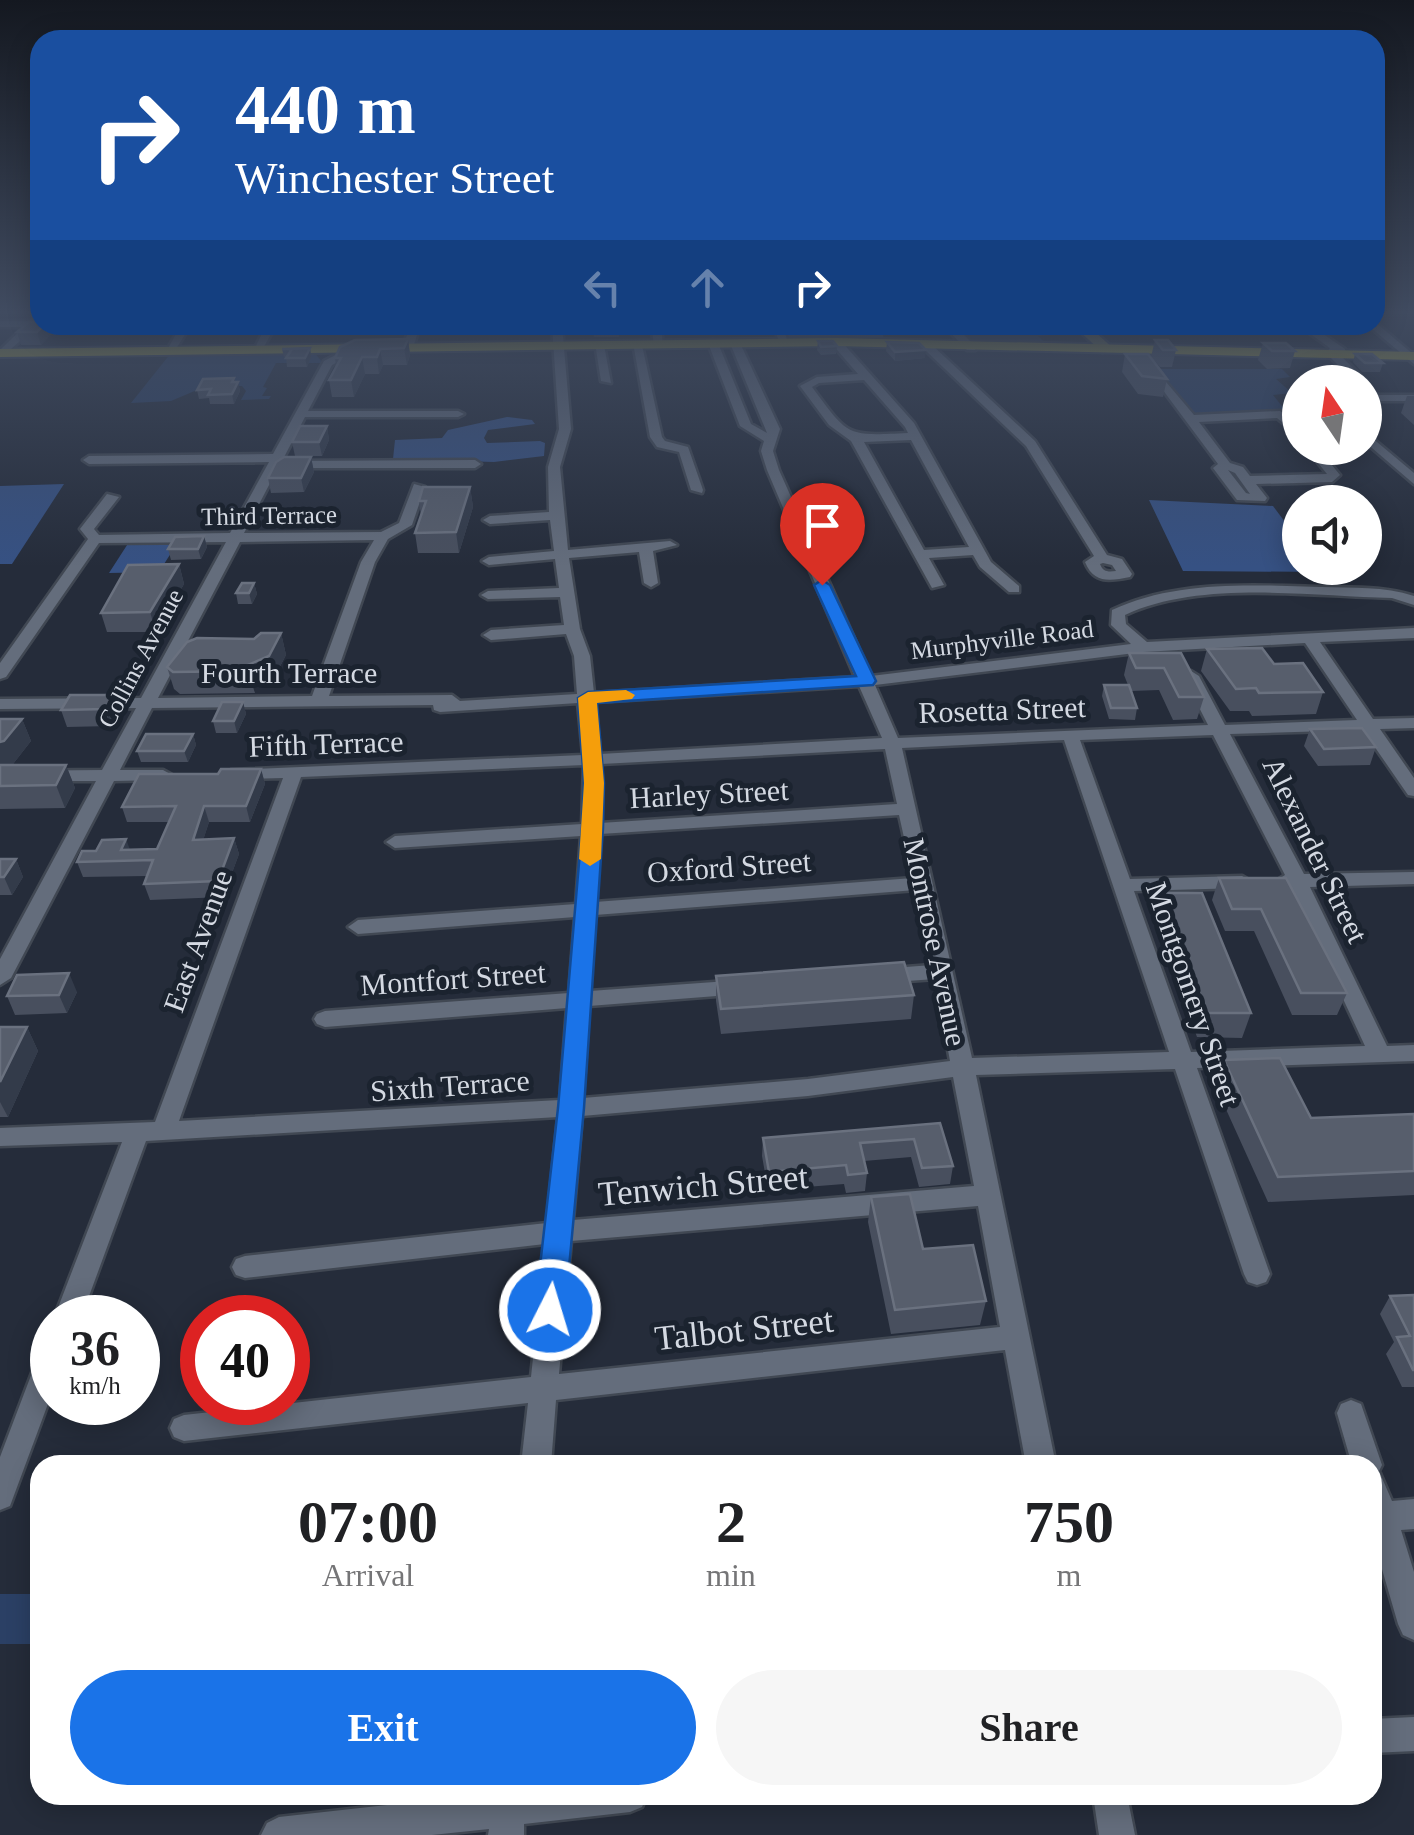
<!DOCTYPE html>
<html lang="en">
<head>
<meta charset="utf-8">
<style>
  :root { --surface:#fff; --page:#f6f6f6; --text:#202124; --muted:#757577; --accent:#1a73e8 }
  body { margin:0; font-family:"Times New Roman",serif; background:var(--page); color:var(--text); height:100vh; display:flex; flex-direction:column; font-size:38px; white-space:nowrap }
  * { box-sizing:border-box; margin:0 }
  p { font-size:32px; color:var(--muted) }
  .icon { flex:none; width:55px; height:55px; fill:none; stroke:currentColor; stroke-width:2; stroke-linecap:round; stroke-linejoin:round }
  .map { position:relative; flex:1; overflow:hidden }
  .side { position:absolute; left:30px; top:1455px; width:1352px; height:350px; display:flex; flex-direction:column; background:var(--surface); border-radius:30px; box-shadow:0 5px 25px #0003 }
  .side>* { flex:none }
  .guide { position:absolute; left:30px; top:30px; width:1355px; height:305px; border-radius:30px; box-shadow:0 5px 25px #0003; background:#1a4fa0; color:#fff; overflow:hidden }
  .needle { width:65px; rotate:347deg }
  .fabs { position:absolute; left:1282px; top:365px; display:grid; gap:20px }
  .fabs a { display:grid; place-items:center; width:100px; height:100px; border-radius:50%; background:var(--surface); box-shadow:0 5px 25px #0003; font-size:50px }
  .speed { position:absolute; left:30px; top:1295px; display:flex; gap:20px; font-size:50px; font-weight:700; text-align:center }
  .speed>* { display:grid; place-content:center; width:130px; height:130px; border-radius:50%; background:var(--surface); box-shadow:0 5px 25px #0003; line-height:1 }
  .speed small { font-size:25px; font-weight:400 }
  .speed .limit { border:15px solid #d22; background:#fff; color:#111 }
  .pin { position:absolute; display:grid; place-items:center; width:85px; height:85px; color:#fff; margin:-102px -42px; border-radius:50% 50% 50% 0; rotate:-45deg; box-shadow:0 0 10px #0007 }
  .pin .icon { rotate:45deg }
  .me { position:absolute; width:110px; margin:-55px; rotate:5deg; stroke-linejoin:round; filter:drop-shadow(0 0 8px #0008) }
  .turn { display:flex; align-items:center; gap:35px; height:210px; padding:0 40px; font-size:45px }
  .turn .icon { width:130px; height:130px; stroke-width:2.5 }
  .turn b { display:block; font-size:70px; line-height:85px }
  .lanes { display:flex; align-items:center; height:95px; padding:0 40px; background:#0003; justify-content:center; gap:50px; direction:ltr }
  .lanes .off { opacity:.35 }
  .eta { display:flex; justify-content:space-evenly; align-items:center; height:170px; text-align:center }
  .eta b { font-size:60px; font-weight:700; line-height:70px }
  .cta { display:flex; gap:20px; margin-top:auto; padding:20px 40px }
  .cta a { flex:1; height:115px; border-radius:60px; background:var(--accent); color:#fff; font-size:40px; font-weight:700; line-height:115px; text-align:center }
  .cta a+a { background:var(--page); color:var(--text) }
  .map>svg:first-child { display:block }
  .green { fill:#2b4065 }
  .forest { fill:#365183 }
  .lines { fill:none; stroke-linecap:round; stroke-linejoin:round }
  .minor-casing { stroke:#414853; stroke-width:5 }
  .major-casing { stroke:#414853; stroke-width:5 }
  .highway-casing { stroke:#414853; stroke-width:4 }
  .minor { fill:#646d7c; fill-rule:evenodd }
  .major { fill:#949151; fill-rule:evenodd }
  .highway { fill:#b4a934; fill-rule:evenodd }
  .wall { fill:#484f5e }
  .shaded-wall { fill:#333b4a }
  .building { fill:#575e6c; stroke:#6a717f; stroke-width:2.5 }
  .route { fill:#1a73e8; stroke:#114b97; stroke-width:2.5 }
  .slow { fill:#f59e0b }
  .labels { text-anchor:middle; stroke-width:10; stroke-linejoin:round; paint-order:stroke }
  .far-street-label { font-size:25px; fill:#d4d9e2; stroke:#1b232f }
  .street-label { font-size:30px; fill:#d4d9e2; stroke:#1b232f }
  .near-street-label { font-size:35px; fill:#d4d9e2; stroke:#1b232f }
</style>
</head>
<body>
<div class="map">
<svg width="1414" height="1835" viewBox="0 0 1414 1835">
  <rect width="100%" height="100%" fill="#252c3a"/>
  <!-- green -->
  <path class="green" d="M952,325h118l8,8 -40,3 12,11h-76z
    M312,350l11,13h-47l-13,24 4,1 -5,8h9l-2,3 -28,1 5,-9 -4,-5 -38,1 -33,14 -40,2 40,-50z
    M1156,369h126l8,8 -14,2 16,14 -19,2 13,16 -92,7z
    M0,1594h40v50h-40z"/>
  <!-- forest -->
  <path class="forest" d="M782,325h100l2,18 -96,-2z
    M507,417l25,3 3,4 -47,6 -4,8 3,5 53,-2 5,2 -1,13 -50,6 -101,-3 2,-19 47,-2 6,-8z
    M64,484l-52,80h-12v-78z
    M1149,500l124,6 27,36v26h20l3,4 -140,-1z
    M129,542h49l-19,30 -50,1z"/>
  <g class="lines">
    <!-- minor casing -->
    <g class="minor-casing">
      <path id="minor" d="M0,321h38l4,4 -6,2 -32,28 -4,-1v-4l24,-23h-24z
        M1375,322l39,33v9l-44,-37 -1,-2h6z
        M181,325h10l-17,27h-8z
        M266,325h10l-15,27h-8z
        M410,325h10l-7,23 -5,3 -5,-3z
        M552,325h10l9,104 -11,38 8,83 102,-9 7,4 -24,6 5,32 -7,4 -7,-4 -5,-31 -70,6 11,71 10,27 4,37 261,-16 -88,-207 -6,-19 3,-10 -24,-15 -32,-83 5,-3 5,3 33,81 16,9 -37,-90 5,-3 5,3 40,86 -7,22 6,19 92,206 260,-32 -20,-19 1,-15c64,-30 139,-25 209,-23 31,1 63,-1 93,9v9l-22,-7c-82,-2 -192,-18 -267,17l1,9 21,18 267,-14v10l-94,4 53,77 41,-1v10l-34,1 34,49v18l-6,-1 -45,-65 -133,4 74,140 110,-2v12l-104,3 77,159 27,-1v16l-217,7 73,206 -4,8 -9,3 -9,-3 -4,-8 -69,-205 -199,6 80,390h-30l-21,-115 -449,50 -5,65h-30l7,-62 -344,38 -10,-4 -4,-9 4,-9 10,-4 347,-38 14,-133 -300,34 -9,-3 -4,-8 4,-8 9,-3 302,-33 11,-106 -412,24 -65,177h-27l68,-176 -122,4v-18l155,-6 128,-344 -46,1 -6,-1 -3,-4 3,-4 352,-15 -5,-52 -138,9 -6,-2 -1,-5 -281,3 -32,62h43l9,5 -9,5 -49,1 -103,197 -11,7v-26l96,-178h-96v-10l102,-1 34,-62 -136,1v-10l141,-1 85,-156 -127,1 -93,134 -6,2v-16l88,-124 -8,-10 27,-35 12,3 -25,32 5,6 131,-2 39,-71 -180,2 -6,-4 6,-4 184,-2 51,-93 27,-14h8v4l-27,14 -24,46h150l6,3 -6,3h-153l-23,44 193,-1 6,4 -6,4h-189l-6,-4 -36,69 137,-1 18,-9 15,-39 11,3 -13,38 -24,14 -13,23 -46,134 123,-1 8,6 117,-7 -3,-38 -8,-22 -75,6 -8,-5 8,-5 73,-5 -4,-28 -72,2 -7,-4 7,-4 71,-3 -4,-29 -66,6 -7,-4 7,-4 65,-6 -4,-31 -60,4 -7,-4 7,-4 59,-4 -1,-45 11,-38zM374,540l-13,22 -49,134 -154,2 82,-156zM1305,643l52,77 -132,5 -26,-49 -8,-5 -8,5 25,49 -310,13 -23,-53 268,-33zM859,686l23,52 -282,16 -5,-52zM1213,735l72,140 -9,6 3,4 12,2 74,159 -174,6 -57,-161 108,-3 10,-6 -10,-6 -112,3 -50,-139zM1064,740l105,312 -197,6 -70,-310zM885,749l12,55 -297,19 1,-59zM584,765l-2,59 -187,12 -9,6 9,6 186,-12 -5,68 -218,16 -10,7 10,7 217,-17 -6,76 -244,18 -8,3 -3,5 3,5 8,3 242,-19 -7,92 -381,21 122,-344zM899,815l14,63 -318,24 5,-68zM916,890l16,75 -52,4 -10,7 10,7 55,-4 15,82 -142,18 -225,19 6,-92 153,-12 11,-7 -11,-7 -152,11 5,-76zM953,1077l21,109 -401,34 9,-104 226,-20zM978,1206l22,121 -441,47 12,-133z
        M651,325h10l2,21 -9,-2z
        M773,325h10l5,19h-8z
        M943,325h11l21,21v4h-8z
        M1298,325h12l35,24v4l-6,1 28,28 -2,2 -10,-2 -29,-29 4,-5z
        M832,340h8l74,83 77,139 28,24v6h-10l-29,-25 -7,-12 -44,3 15,27 -12,3 -81,-147 -22,-16 -29,-39 17,-9 41,-3 -26,-30zM864,380l41,47 3,6c-62,3 -59,4 -96,-46l7,-4zM911,440l58,107 -45,3 -60,-108z
        M595,343l9,2 7,38 -10,-2z
        M633,343l9,2 20,92 3,4 23,6 15,43 -1,3 -11,-3 -12,-38 -22,-5 -7,-10z
        M924,345h8l103,96 72,114 15,4 10,15 -2,3c-20,4 -36,7 -45,-15l9,-6 -68,-110 -102,-97zM1103,563l9,2 4,6c-8,1 -13,1 -16,-7z
        M1150,363l44,52 86,-4 20,15v11l-23,-19 -78,4 31,41 13,4 7,9 77,-2 -21,-26h12l22,27 -8,7 -76,2 11,14 -2,3 -28,-1 -24,-32 5,-4 -73,-98zM1228,470l7,3 15,21 -4,-1z
        M1311,379l6,3h-13l2,-2z
        M1365,395h49v6h-49z
        M1365,432l49,41v11l-49,-42z
        M52,1345v48l-42,113 -10,4v-53l38,-100 4,-9z
        M1351,1400l10,4 21,61 -3,6 13,30 22,-2v30l-13,1 13,42v68l-11,-5 -5,-11 -26,-89v-70h-20l-15,-52 4,-9z
        M1414,1717v34l-42,2v-34z
        M477,1795h170l-5,12 -12,5 -106,12v11h-36l1,-6 -57,6h-171l6,-12 12,-6z
        M1093,1795h34l8,40h-36z"/>
    </g>
    <!-- major casing -->
    <g class="major-casing">
      <path id="major" d="M1073,325h14l27,24 -12,3z"/>
    </g>
    <!-- highway casing -->
    <g class="highway-casing">
      <path id="highway" d="M836,338l578,14v8l-578,-14 -836,11v-8z"/>
    </g>
    <!-- minor -->
    <use href="#minor" class="minor"/>
    <!-- major -->
    <use href="#major" class="major"/>
    <!-- highway -->
    <use href="#highway" class="highway"/>
  </g>
  <!-- wall -->
  <path class="wall" d="M40,325h9l2,9 -10,11h-20l-4,-13z
    M593,325h25l1,12h-25z
    M408,339l2,16 -3,10h-24l-4,9h-14l-11,23h-22l-3,-17 7,-13 -1,-9z
    M1155,340l21,10 -4,17h-12l-9,-10z
    M818,341l19,5 -1,8 -15,1 -4,-5z
    M887,342l38,16 -30,3 -9,-10z
    M1263,343l32,8 -5,17 -23,1 -9,-9z
    M310,348l1,9 -4,10h-20l-1,-10h-2l-2,-8z
    M1125,354l42,25 -4,18 -25,-3 -16,-22z
    M1355,354l28,9 -3,9h-18l-9,-10z
    M234,378l1,4h3l2,9 -6,13h-24l-1,-6 -10,1 -2,-9z
    M1407,396h7v29l-13,-12z
    M327,426l2,14 -7,16h-27l-3,-14z
    M311,457l3,15 -10,20 -33,1 -3,-15z
    M470,487l3,20 -14,46h-41l-3,-20 6,-17 -2,-15z
    M204,536l3,11 -6,12 -30,1 -3,-11z
    M179,564l5,20 -28,48h-49l-6,-19z
    M254,583l3,11 -5,10h-14l-2,-11z
    M281,633l5,22 -12,23 -21,9 2,6 -75,1 -6,-5 -7,-22z
    M1207,649l67,15 49,28 -7,22 -64,2 -3,-5h-19l-29,-40z
    M1129,653h52l23,44 -7,22 -24,1 -14,-30 -28,1 6,17 -2,12 -26,-1 -7,-23 2,-11h24l-4,-10z
    M70,695l49,17 -8,14 -44,1 -6,-17z
    M243,702l3,12 -9,19h-21l-3,-12z
    M0,719h22l9,22 -18,23 53,1 9,23 -10,20 -65,1z
    M1310,729l66,18 -6,18 -52,1 -14,-20z
    M193,734l3,11 -8,17h-47l-4,-11z
    M261,769l4,15 -15,38h-41l-6,18 31,-2 5,16 -16,43 -73,3 -6,-16 3,-8 -64,1 -6,-15 53,-12 27,-1 12,-27h-42l-5,-15 96,-33z
    M0,859h16l7,18 -11,18h-12z
    M1219,878h67l61,115 -10,22h-45l-38,-84h-29l-13,-31z
    M1160,893l91,120 -9,25 -45,-1 -43,-120z
    M716,976l198,19 -3,24 -190,15 -5,-33z
    M77,992l-10,21 -52,2 -8,-19z
    M0,1027h27l11,24 -30,66h-8z
    M1224,1060l87,58 103,-4v81l-146,7 -53,-117z
    M940,1123l13,43 -3,18 -31,3 -8,-30 -47,4 3,12 -2,18 -19,2 -2,-9 -76,6 -6,-34 1,-18z
    M871,1197l52,52 63,52 -6,24 -89,9 -23,-112z
    M1414,1295v92h-12l-16,-33 8,-12 -14,-28 10,-18z"/>
  <!-- shaded-wall -->
  <path class="shaded-wall" d="M44,325h5l2,9 -10,11 -4,-13z
    M408,339l2,16 -3,10 -3,-17z
    M310,348l1,9 -4,10 -2,-9z
    M380,349l3,16 -4,9 -2,-17z
    M926,350l-1,8 -30,3v-9z
    M362,357l3,17 -11,23 -3,-17z
    M234,378l2,8 2,-4 2,9 -6,13 -2,-10v-12z
    M327,426l2,14 -7,16 -3,-14z
    M311,457l3,15 -10,20 -3,-14z
    M470,487l3,20 -14,46 -3,-21z
    M204,536l3,11 -6,12 -3,-10z
    M179,564l5,20 -28,48 -6,-20z
    M254,583l3,11 -5,10 -3,-11z
    M281,633l5,22 -12,23 -21,9 -4,-16 -6,-4z
    M113,695l6,17 -8,14 -6,-17z
    M243,702l3,12 -9,19 -3,-12z
    M22,719l9,22 -18,23 -13,3v-25z
    M193,734l3,11 -8,17 -4,-11z
    M66,765l9,23 -10,20 -9,-23z
    M261,769l4,15 -15,38 -4,-16z
    M204,806l5,16 -11,34 -5,-16z
    M234,838l5,16 -16,43 -5,-16z
    M126,839l6,16 -11,-5z
    M16,859l7,18 -11,18 -8,-18z
    M69,973l8,19 -10,21 -8,-18z
    M27,1027l11,24 -30,66 -8,-15v-20z"/>
  <!-- building -->
  <path class="building" d="M29,322h11v3h4l-7,7h-20z
    M408,339l-4,9 -24,1 -3,8h-15l-11,23h-22l12,-22h-6l5,-11 15,-7z
    M1155,340h13l8,10h-13z
    M818,341h15l4,5 -16,1z
    M887,342l32,1 7,7 -31,2z
    M1263,343h23l9,8h-23z
    M310,348l-5,10h-19l6,-9h-10z
    M1125,354h23l19,25 -25,-3z
    M1355,354h17l11,9h-18z
    M234,378l-2,4h6l-6,12 -24,1 3,-6 -14,1 6,-11z
    M300,426h27l-8,16h-27z
    M284,457h27l-10,21h-33l8,-16z
    M423,487h47l-14,45 -41,1 11,-32h-7z
    M204,536l-6,13h-30l7,-12z
    M179,564l-29,48 -49,1 27,-48z
    M242,583h12l-5,10h-13z
    M261,633h20l-12,23 -26,11 6,4 -76,1 -6,-5 20,-25 10,-4 57,1z
    M1262,648l12,16 29,-1 20,29 -64,1 -3,-5 -20,1 -29,-40z
    M1129,653h52l23,44h-25l-15,-29h-28z
    M1104,685h25l8,23h-26z
    M70,695h43l-8,14 -44,1z
    M222,702h21l-9,19h-21z
    M0,719h22l-18,22 -4,1z
    M1362,728l14,19 -52,2 -14,-20z
    M146,734h47l-9,17h-47z
    M0,765h66l-10,20 -56,1z
    M221,769h40l-15,37h-42l-11,34 41,-2 -16,43 -74,3 9,-24 -76,2 5,-11h14l6,-11 24,-1 -5,11 36,-1 19,-43 -54,1 17,-33h79z
    M0,859h16l-12,18h-4z
    M1219,878h67l61,115h-46l-40,-84h-29z
    M1160,893h42l49,120h-46z
    M904,962l10,33 -193,14 -5,-33z
    M69,973l-10,22 -52,1 10,-21z
    M0,1027h27l-27,55z
    M1280,1058l31,60 103,-4v57l-136,6 -54,-117z
    M940,1123l13,43 -31,2 -8,-29 -54,4 7,30 -19,2 -2,-10 -77,7 -6,-34z
    M910,1194l13,55 50,-4 13,56 -91,9 -24,-113z
    M1414,1295v75h-1l-16,-33 13,-1 -20,-40z"/>
  <!-- sky -->
  <linearGradient id="sky" x2="0" y2="1"><stop stop-color="#141820"/><stop offset="0.55" stop-color="#404b60"/><stop offset="1" stop-color="#404b60" stop-opacity="0"/></linearGradient>
  <rect width="1414" height="567" fill="url(#sky)"/>
  <!-- route -->
  <path class="route" d="M822,580l8,5 46,96 -3,4 -276,18 7,80 -1,45 -19,280 -19,202 -4,10 -11,3 -11,-3 -4,-10 23,-202 24,-280 2,-45 -6,-85 10,-6 268,-16 -42,-91z"/>
  <!-- slow -->
  <path class="slow" d="M626,690l9,5 -3,4 -35,4 7,80 -3,76 -11,7 -11,-7 5,-76 -6,-85 10,-6z"/>
  <g class="labels">
    <!-- far-street labels -->
    <g class="far-street-label">
      <text transform="translate(269 515) rotate(-1)" y="9">Third Terrace</text>
      <text transform="translate(1002 639) rotate(-7)" y="9">Murphyville Road</text>
      <text transform="translate(140 658) rotate(-62)" y="9">Collins Avenue</text>
    </g>
    <!-- street labels -->
    <g class="street-label">
      <text x="289" y="683">Fourth Terrace</text>
      <text transform="translate(1002 710) rotate(-2)" y="10">Rosetta Street</text>
      <text transform="translate(326 744) rotate(-2)" y="10">Fifth Terrace</text>
      <text transform="translate(709 794) rotate(-3)" y="10">Harley Street</text>
      <text transform="translate(1315 850) rotate(64)" y="10">Alexander Street</text>
      <text transform="translate(729 867) rotate(-4)" y="10">Oxford Street</text>
      <text transform="translate(198 941) rotate(-70)" y="10">East Avenue</text>
      <text transform="translate(935 942) rotate(78)" y="10">Montrose Avenue</text>
      <text transform="translate(453 979) rotate(-4)" y="10">Montfort Street</text>
      <text transform="translate(1193 994) rotate(71)" y="10">Montgomery Street</text>
      <text transform="translate(450 1086) rotate(-4)" y="10">Sixth Terrace</text>
    </g>
    <!-- near-street labels -->
    <g class="near-street-label">
      <text transform="translate(703 1185) rotate(-5)" y="12">Tenwich Street</text>
      <text transform="translate(744 1329) rotate(-6)" y="12">Talbot Street</text>
    </g>
  </g>
</svg>
<div class="fabs">
<a><svg class="needle" viewBox="-14 -14 28 28"><path d="M0-13l5 13h-10z" fill="#e53935"/><path d="M0 13l5-13h-10z" fill="#757577"/></svg></a>
<a><svg class="icon" aria-label="sound" viewBox="0 0 24 24"><path d="M4 9h4l5-4v14l-5-4H4zM17 9q2 3 0 6"/></svg></a>
</div>
<div class="speed"><div>36<small>km/h</small></div><div class="limit">40</div></div>
<div class="pin" style="left:822px;top:585px;background:#d93025"><svg class="icon" aria-label="arrive" viewBox="0 0 24 24"><path d="M6 21V4h12l-3 4 3 4H6"/></svg></div>
<svg class="me" style="left:550px;top:1310px" viewBox="-20 -20 40 40"><circle r="17" fill="#1a73e8" stroke="#fff" stroke-width="3"/><path d="M0-11L8 9 0 5-8 9z" fill="#fff"/></svg>
<div class="guide">
<div class="turn"><svg class="icon" aria-label="right" viewBox="0 0 24 24"><path d="M7 20v-9h11M14 6l5 5-5 5"/></svg><div><b>440 m</b>Winchester Street</div></div>
<div class="lanes"><svg class="icon off" aria-label="left" viewBox="0 0 24 24"><path d="M17 20v-9H6M10 6l-5 5 5 5"/></svg><svg class="icon off" aria-label="ahead" viewBox="0 0 24 24"><path d="M12 20V5M6 11l6-6 6 6"/></svg><svg class="icon" aria-label="right" viewBox="0 0 24 24"><path d="M7 20v-9h11M14 6l5 5-5 5"/></svg></div>
</div>
<section class="side">
<div class="eta">
<div><b>07:00</b><p>Arrival</p></div>
<div><b>2</b><p>min</p></div>
<div><b>750</b><p>m</p></div>
</div>
<div class="cta"><a>Exit</a><a>Share</a></div>
</section>
</div>
</body>
</html>
